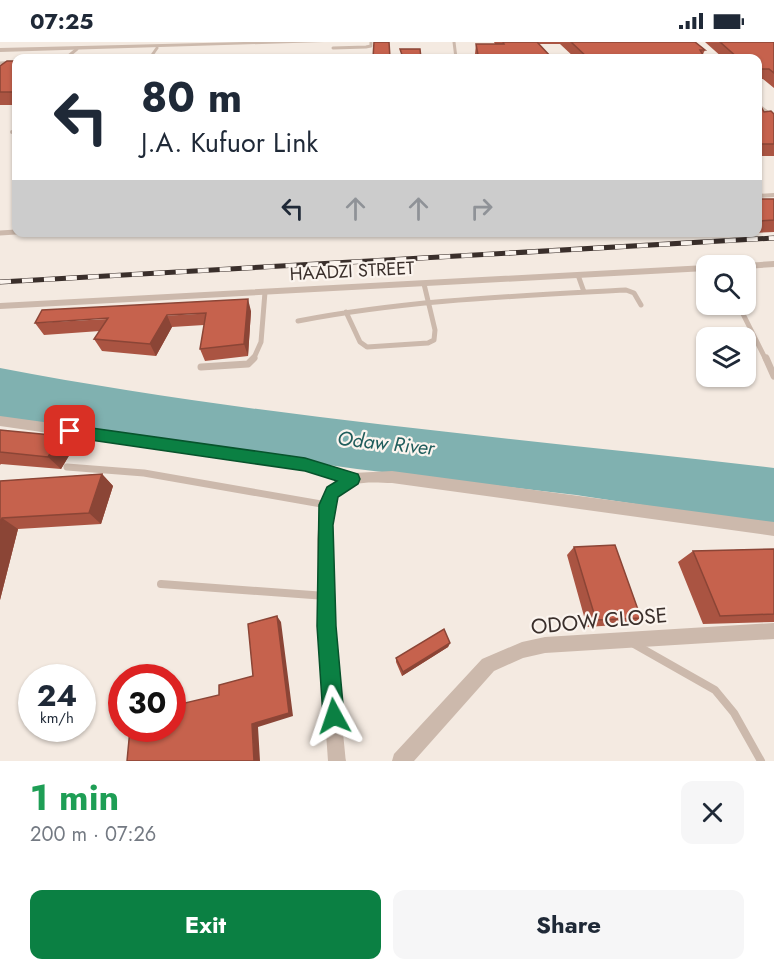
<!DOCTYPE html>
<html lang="en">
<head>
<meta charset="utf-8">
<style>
  :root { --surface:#fff; --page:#f6f6f7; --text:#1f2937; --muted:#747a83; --accent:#0b8043 }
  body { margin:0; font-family:Jost,sans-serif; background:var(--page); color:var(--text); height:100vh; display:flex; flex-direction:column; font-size:22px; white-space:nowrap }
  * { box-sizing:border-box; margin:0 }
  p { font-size:20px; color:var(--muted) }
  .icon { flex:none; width:33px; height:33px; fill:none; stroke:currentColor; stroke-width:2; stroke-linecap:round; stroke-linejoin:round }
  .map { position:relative; height:719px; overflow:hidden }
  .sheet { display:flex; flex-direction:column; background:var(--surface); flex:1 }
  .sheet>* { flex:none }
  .top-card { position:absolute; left:12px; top:12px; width:750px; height:183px; border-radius:12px; box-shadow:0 2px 4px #0004; background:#fff; color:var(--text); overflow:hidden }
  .fabs { position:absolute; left:696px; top:213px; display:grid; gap:12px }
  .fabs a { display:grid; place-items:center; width:60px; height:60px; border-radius:12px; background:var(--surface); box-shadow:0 2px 4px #0004; font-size:30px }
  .speed { position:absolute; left:18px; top:622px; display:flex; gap:12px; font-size:30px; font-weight:700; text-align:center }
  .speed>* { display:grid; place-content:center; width:78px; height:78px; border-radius:50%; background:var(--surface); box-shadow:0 2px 4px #0004; line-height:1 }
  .speed small { font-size:15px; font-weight:400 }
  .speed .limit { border:9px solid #d22; background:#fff; color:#111 }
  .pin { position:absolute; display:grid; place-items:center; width:51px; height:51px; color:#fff; margin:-26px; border-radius:12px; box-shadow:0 3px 9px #0006 }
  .me { position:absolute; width:66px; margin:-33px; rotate:355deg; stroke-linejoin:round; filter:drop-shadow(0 0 4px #0008) }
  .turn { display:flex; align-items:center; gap:21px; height:126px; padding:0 30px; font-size:27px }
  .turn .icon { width:78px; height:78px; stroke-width:2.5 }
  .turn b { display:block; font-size:42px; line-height:51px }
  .lanes { display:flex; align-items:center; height:57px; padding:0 30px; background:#0003; justify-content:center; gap:30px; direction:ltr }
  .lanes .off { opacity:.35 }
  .round { display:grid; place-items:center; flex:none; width:63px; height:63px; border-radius:12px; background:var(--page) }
  .headline { display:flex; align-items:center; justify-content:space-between; height:102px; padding:0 30px }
  h1 { font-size:36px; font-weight:700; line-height:45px; color:#1e9e55 }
  .action { display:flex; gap:12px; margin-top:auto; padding:12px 30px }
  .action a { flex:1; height:69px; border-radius:12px; background:var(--accent); color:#fff; font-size:24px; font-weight:700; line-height:69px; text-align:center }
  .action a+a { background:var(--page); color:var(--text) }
  .status { display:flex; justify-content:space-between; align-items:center; height:42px; padding:0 30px; background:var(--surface); direction:ltr }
  .status svg { height:16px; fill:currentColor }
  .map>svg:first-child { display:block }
  .water { fill:#80b1b0 }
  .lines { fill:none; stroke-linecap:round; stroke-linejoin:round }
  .service-far4 { stroke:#ccb9ac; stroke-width:3 }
  .service-far3 { stroke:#ccb9ac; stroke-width:4 }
  .service-far2 { stroke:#ccb9ac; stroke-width:5 }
  .service-far1 { stroke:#ccb9ac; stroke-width:7 }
  .service { stroke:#ccb9ac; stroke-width:8 }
  .minor { fill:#ccb9ac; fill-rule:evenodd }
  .tertiary { fill:#ccb9ac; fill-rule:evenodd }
  .rail-casing { stroke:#3a2f2b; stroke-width:5 }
  .rail { stroke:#fbf4ee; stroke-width:4; stroke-dasharray:11; stroke-linecap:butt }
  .wall { fill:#aa5442 }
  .shaded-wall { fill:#8b4536 }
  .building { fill:#c6624d; stroke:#8b4536; stroke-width:1.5 }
  .route { fill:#0b8043; stroke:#07532c; stroke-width:1.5 }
  .labels { text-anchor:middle; stroke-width:4.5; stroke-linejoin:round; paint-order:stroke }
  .street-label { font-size:18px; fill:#3a2f2b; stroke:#fbf4ee }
  .water-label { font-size:20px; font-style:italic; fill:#205d5c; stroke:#fbf4ee }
  .near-street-label { font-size:21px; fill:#3a2f2b; stroke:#fbf4ee }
</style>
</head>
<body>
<div class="status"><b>07:25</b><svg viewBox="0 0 49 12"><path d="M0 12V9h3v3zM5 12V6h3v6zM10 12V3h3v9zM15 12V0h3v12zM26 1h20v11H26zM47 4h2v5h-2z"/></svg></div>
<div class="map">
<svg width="774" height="719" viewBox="0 0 774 719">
  <rect width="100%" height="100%" fill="#f4eae1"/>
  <!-- water -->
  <path class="water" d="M0,326c256,49 516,70 774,100v57l-198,-30 -219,-26 -357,-50z"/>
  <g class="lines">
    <!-- service-far4 -->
    <path class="service-far4" d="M454,0l2,16
      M333,6l33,-1 5,-1v-4
      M66,16l11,-9
      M150,16l7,-10
      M0,21l16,-1"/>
    <!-- service-far3 -->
    <path class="service-far3" d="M12,90h4
      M758,154l16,-1"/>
    <!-- service-far2 -->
    <path class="service-far2" d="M0,191l16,-1
      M578,233l6,17
      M738,262l28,56
      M346,270l14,30 7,5 61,-4 6,-3 1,-10 -11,-46
      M298,279c109,-21 218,-25 328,-31l8,3 7,12
      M253,318l8,-18 4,-50"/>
    <!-- service-far1 -->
    <path class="service-far1" d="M766,316l8,18
      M201,325l47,-3 6,-6
      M67,425l77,6 183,32"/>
    <!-- service -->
    <path class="service" d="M161,542l165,12
      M634,602l81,46 19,23 27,48"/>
    <!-- minor -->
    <path class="minor" d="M774,219v6l-28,2v-3h-4l4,-3z
      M706,223l2,1 -2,5 -706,38v-6z
      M0,374l305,42 48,15 39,-2 382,51v14l-382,-53c-16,0 -41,-4 -52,11 -21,29 2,223 6,267h-18l-10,-141 -1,-81 3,-29 8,-22 8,-8 -31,-10 -305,-44z
      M774,581v16l-229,14 -22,5 -29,13 -80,90h-22l2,-7 88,-95 40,-17 23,-5z"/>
    <!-- tertiary -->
    <path class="tertiary" d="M244,0h80l-324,10v-4z
      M758,61l16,12v6l-16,-12z"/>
    <!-- rail casing -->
    <g class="rail-casing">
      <path id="rail" d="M0,240l774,-44"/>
    </g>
    <!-- rail -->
    <use href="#rail" class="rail"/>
  </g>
  <!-- wall -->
  <path class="wall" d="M494,0h201l10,8 -2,4 2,4h-130l-15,-14h-21l13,14h-77v-4l1,-10h19z
    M705,0h69v46l-11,-9h-5v-21h-35z
    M16,19v44h-16v-39z
    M758,60l6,10 10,2v42h-16z
    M758,157h16v33l-22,1v-1h6z
    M251,269l-3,45 -43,5 -5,-12 4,-24 -32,2 -16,29 -54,-5 -8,-12 6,-8 -56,4 -9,-12z
    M0,388l73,19 -12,20 -60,-5 -1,1z
    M102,432l11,12 -12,38 -83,5 -18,71v-119z
    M574,505l67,71 -10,6 -44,3 -20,-72z
    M774,507v73l-71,2 -25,-62 15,-11z
    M450,601l-2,4 -46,29 -6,-14v-4z"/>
  <!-- shaded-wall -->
  <path class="shaded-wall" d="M248,257l3,12 -3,45 -4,-12z
    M167,273l5,12 -16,29 -6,-12z
    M61,394l12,13 -12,20 -13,-12z
    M102,432l11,12 -12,38 -12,-11z
    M2,476l16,11 -18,71v-75z
    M277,574l4,6 12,94 -35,11 2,34h-6l-2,-37z
    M450,601l-2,4 -46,29 1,-4z"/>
  <!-- building -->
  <path class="building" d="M374,0h15l1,16h-17z
    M503,0h34l15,16h-68l-1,-3h-5l-2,-11h28z
    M571,0h124l10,8h-5l5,8h-117z
    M720,0h54v31l-5,-4h-11v-11h-20z
    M400,7h20l1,9h-18z
    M262,15h52l-1,1h-51z
    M7,19h9v30l-1,1h-15v-26z
    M758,60l6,10 7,-1 3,3v30h-16z
    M758,157h16v21l-14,1 -2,-3z
    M248,257l-4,45 -44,5 6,-36 -39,2 -17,29 -56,-5 14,-21 -73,5 7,-13z
    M0,388l61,6 -13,21 -48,-5z
    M102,432l-13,39 -87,5 -2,7v-44z
    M615,503l26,73 -45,2 -22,-73z
    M774,507v65l-54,2 -27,-65z
    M277,574l12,97 -37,11 2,37h-127l3,-32h42v-23l47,-11v-10l34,-9 -5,-52z
    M444,587l6,14 -47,29 -7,-14z"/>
  <!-- route -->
  <path class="route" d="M70,383l235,33 53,16 2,5 -2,5 -20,13 -5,28 3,101 8,90 -3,7 -7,3 -8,-3 -3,-7 -6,-90 2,-121 8,-18 10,-6 -32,-10 -235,-34 -7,-6z"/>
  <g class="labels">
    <!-- street labels -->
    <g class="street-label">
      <text transform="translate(352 229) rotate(-3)" y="6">HAADZI STREET</text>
    </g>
    <!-- water labels -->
    <g class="water-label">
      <text transform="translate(386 401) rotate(6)" y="7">Odaw River</text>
    </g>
    <!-- near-street labels -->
    <g class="near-street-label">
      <text transform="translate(599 579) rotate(-5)" y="7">ODOW CLOSE</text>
    </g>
  </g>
</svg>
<div class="fabs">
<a><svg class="icon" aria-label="search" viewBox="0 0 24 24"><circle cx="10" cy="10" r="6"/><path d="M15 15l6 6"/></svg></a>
<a><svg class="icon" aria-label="layers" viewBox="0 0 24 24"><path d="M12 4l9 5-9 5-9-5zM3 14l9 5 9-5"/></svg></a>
</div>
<div class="speed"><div>24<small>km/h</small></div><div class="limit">30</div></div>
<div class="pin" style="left:70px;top:389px;background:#d93025"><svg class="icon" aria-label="arrive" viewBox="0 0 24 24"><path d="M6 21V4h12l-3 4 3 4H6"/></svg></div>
<svg class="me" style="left:334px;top:674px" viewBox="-20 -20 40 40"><path d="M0-17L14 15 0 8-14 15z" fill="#0b8043" stroke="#fff" stroke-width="4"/></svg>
<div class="top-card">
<div class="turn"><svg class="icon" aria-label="left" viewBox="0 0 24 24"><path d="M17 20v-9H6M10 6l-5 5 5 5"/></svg><div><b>80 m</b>J.A. Kufuor Link</div></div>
<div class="lanes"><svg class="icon" aria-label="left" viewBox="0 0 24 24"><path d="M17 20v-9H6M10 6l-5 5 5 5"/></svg><svg class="icon off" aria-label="ahead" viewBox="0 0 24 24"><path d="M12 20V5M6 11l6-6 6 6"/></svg><svg class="icon off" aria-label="ahead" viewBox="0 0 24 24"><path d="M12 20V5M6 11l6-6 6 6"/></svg><svg class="icon off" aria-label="right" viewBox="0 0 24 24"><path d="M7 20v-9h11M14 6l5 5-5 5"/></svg></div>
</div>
</div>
<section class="sheet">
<div class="headline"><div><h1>1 min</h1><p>200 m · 07:26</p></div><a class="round"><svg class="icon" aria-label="close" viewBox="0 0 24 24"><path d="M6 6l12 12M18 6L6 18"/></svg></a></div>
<div class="action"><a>Exit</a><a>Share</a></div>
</section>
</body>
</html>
